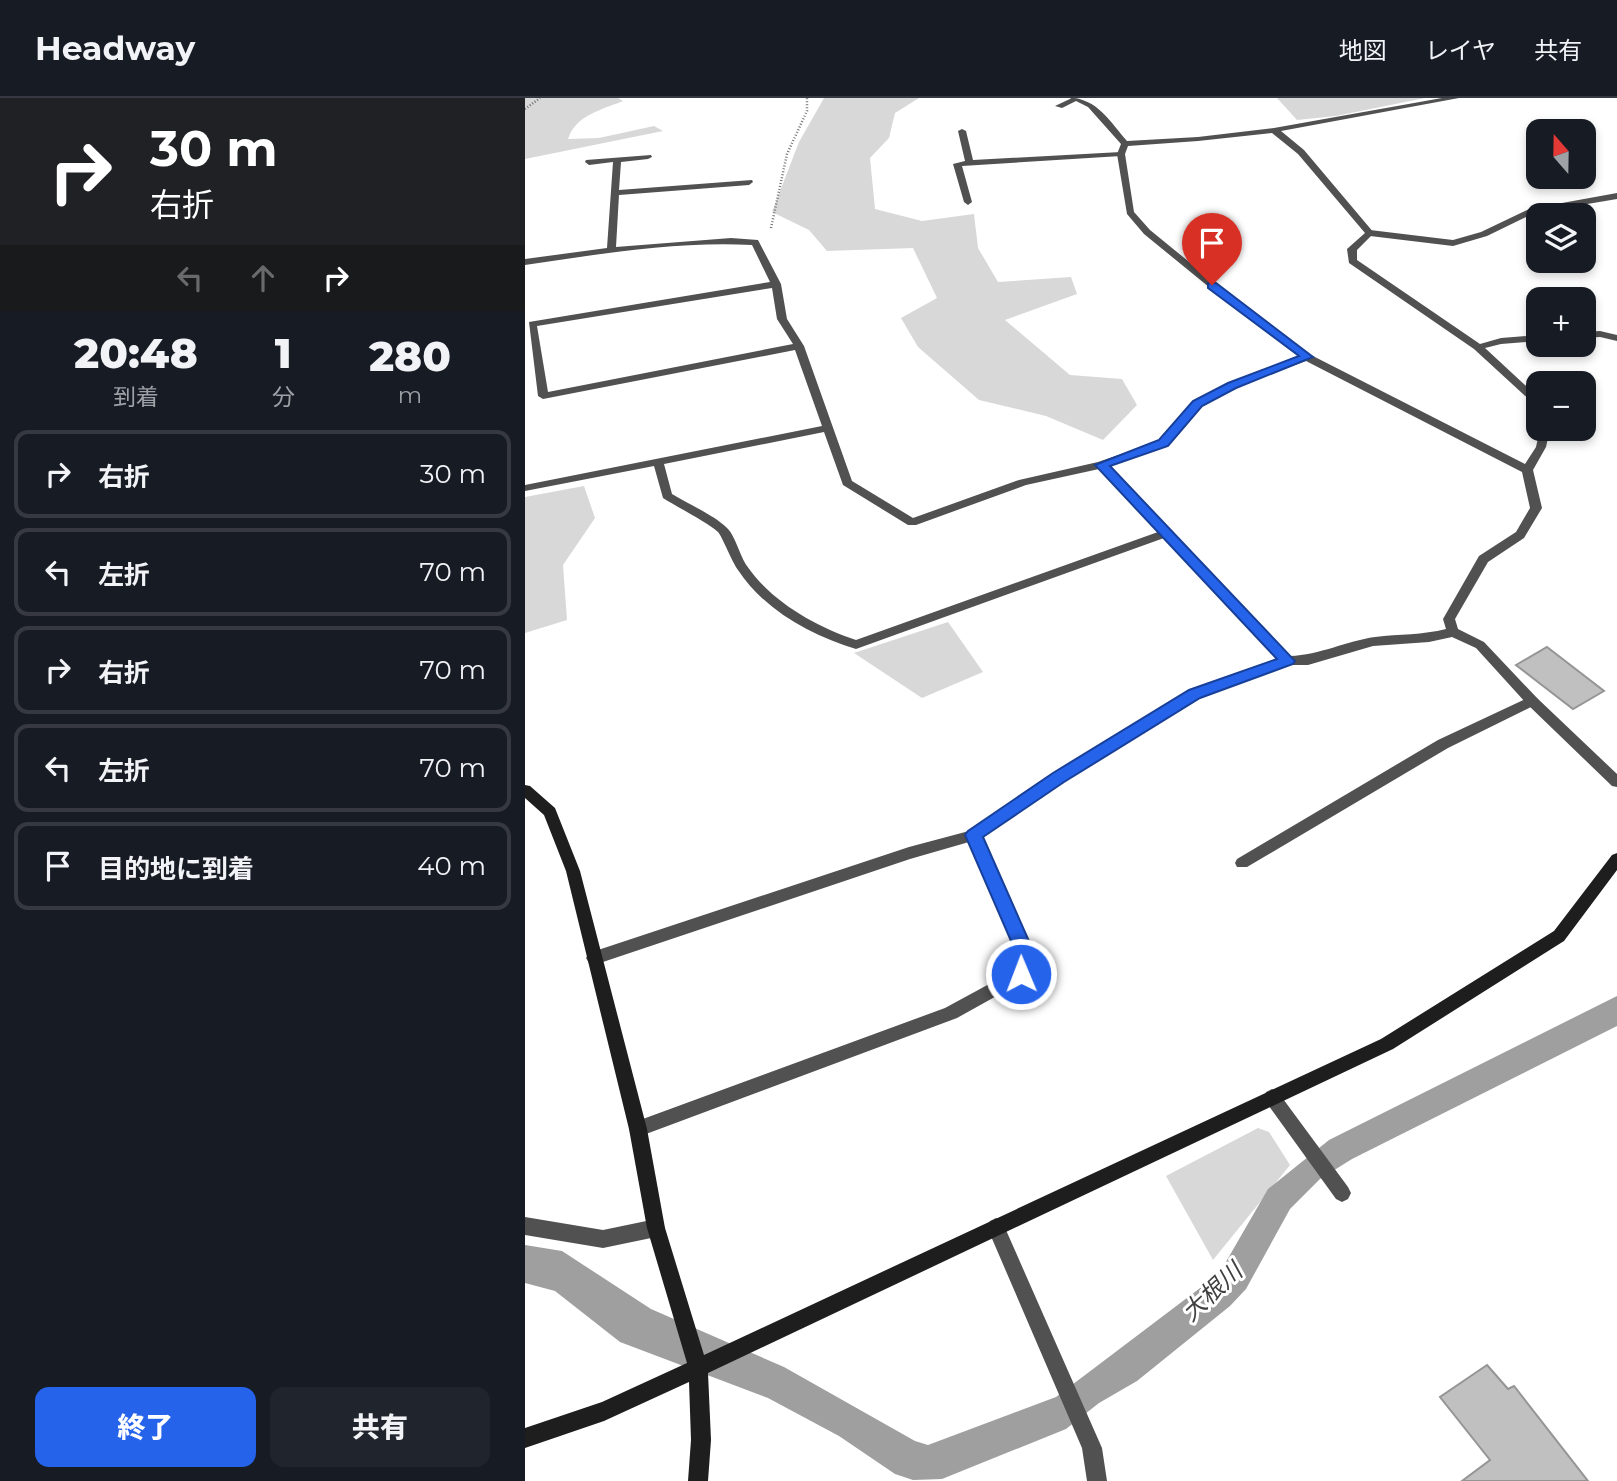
<!DOCTYPE html>
<html lang="ja">
<head>
<meta charset="utf-8">
<style>
  :root { --surface:#171b24; --page:#20242c; --text:#f1f3f6; --muted:#9ea1a6; --line:#363941; --accent:#2563eb }
  body { margin:0; font-family:Montserrat,"Noto Sans JP",sans-serif; background:var(--page); color:var(--text); height:100vh; display:flex; flex-direction:column; font-size:26px; white-space:nowrap }
  * { box-sizing:border-box; margin:0 }
  p { font-size:23px; color:var(--muted) }
  .icon { flex:none; width:38px; height:38px; fill:none; stroke:currentColor; stroke-width:2; stroke-linecap:round; stroke-linejoin:round }
  .map { position:relative; flex:1; overflow:hidden }
  .details { display:flex; flex-direction:column; background:var(--surface); width:525px }
  .details>* { flex:none }
  .hud { background:#202124; color:#fff; overflow:hidden }
  .needle { width:46px; rotate:340deg }
  .buttons { position:absolute; left:1001px; top:21px; display:grid; gap:14px }
  .buttons a { display:grid; place-items:center; width:70px; height:70px; border-radius:14px; background:var(--surface); box-shadow:0 4px 10px #0003; font-size:35px }
  .pin { position:absolute; display:grid; place-items:center; width:60px; height:60px; color:#fff; margin:-72px -30px; border-radius:50% 50% 50% 0; rotate:-45deg; box-shadow:0 0 7px #0007 }
  .pin .icon { rotate:45deg }
  .me { position:absolute; width:77px; margin:-38px; rotate:359deg; stroke-linejoin:round; filter:drop-shadow(0 0 5px #0008) }
  .turn { display:flex; align-items:center; gap:24px; height:147px; padding:0 35px; font-size:32px }
  .turn .icon { width:91px; height:91px; stroke-width:2.5 }
  .turn b { display:block; font-size:49px; line-height:60px }
  .lanes { display:flex; align-items:center; height:66px; padding:0 35px; background:#0003; justify-content:center; gap:35px; direction:ltr }
  .lanes .off { opacity:.35 }
  .eta { display:flex; justify-content:space-evenly; align-items:center; height:119px; text-align:center }
  .eta b { font-size:42px; font-weight:800; line-height:49px }
  .button { display:flex; gap:14px; margin-top:auto; padding:14px 35px }
  .button a { flex:1; height:80px; border-radius:14px; background:var(--accent); color:#fff; font-size:28px; font-weight:800; line-height:80px; text-align:center }
  .button a+a { background:var(--page); color:var(--text) }
  ul { padding:0; list-style:none }
  li { display:flex; align-items:center; gap:21px; height:88px; margin:0 14px 10px; padding:0 21px; border:4px solid var(--line); border-radius:14px }
  li div { flex:1 }
  li b { display:block; font-size:26px }
  li em { font-style:normal }
  header { display:flex; align-items:center; gap:42px; box-sizing:border-box; height:98px; padding:0 35px; background:var(--surface); border-bottom:2px solid var(--line) }
  header strong { font-size:33px }
  nav { display:flex; gap:38px; margin-inline-start:auto; font-size:24px }
  main { display:flex; flex:1; min-height:0 }
  .map>svg:first-child { display:block }
  .green { fill:#d8d8d8 }
  .water { fill:#9f9f9f }
  .building { fill:#c0c0c0; stroke:#959595; stroke-width:2 }
  .lines { fill:none; stroke-linecap:round; stroke-linejoin:round }
  .path { stroke:#737373; stroke-width:2.5; stroke-dasharray:1 2; stroke-linecap:butt }
  .lane { fill:#515151; fill-rule:evenodd }
  .street { fill:#515151; fill-rule:evenodd }
  .secondary { fill:#1e1e1e; fill-rule:evenodd }
  .route { fill:#2563eb; stroke:#184099; stroke-width:2 }
  .labels { text-anchor:middle; stroke-width:6; stroke-linejoin:round; paint-order:stroke }
  .near-water-label { font-size:24px; font-style:italic; fill:#404040; stroke:#fff }
</style>
</head>
<body>
<header>
<strong>Headway</strong>
<nav><a>地図</a><a>レイヤ</a><a>共有</a></nav>
</header>
<main>
<section class="details">
<div class="hud">
<div class="turn"><svg class="icon" aria-label="right" viewBox="0 0 24 24"><path d="M7 20v-9h11M14 6l5 5-5 5"/></svg><div><b>30 m</b>右折</div></div>
<div class="lanes"><svg class="icon off" aria-label="left" viewBox="0 0 24 24"><path d="M17 20v-9H6M10 6l-5 5 5 5"/></svg><svg class="icon off" aria-label="ahead" viewBox="0 0 24 24"><path d="M12 20V5M6 11l6-6 6 6"/></svg><svg class="icon" aria-label="right" viewBox="0 0 24 24"><path d="M7 20v-9h11M14 6l5 5-5 5"/></svg></div>
</div>
<div class="eta">
<div><b>20:48</b><p>到着</p></div>
<div><b>1</b><p>分</p></div>
<div><b>280</b><p>m</p></div>
</div>
<ul>
<li><svg class="icon" aria-label="right" viewBox="0 0 24 24"><path d="M7 20v-9h11M14 6l5 5-5 5"/></svg><div><b>右折</b></div><em>30 m</em></li>
<li><svg class="icon" aria-label="left" viewBox="0 0 24 24"><path d="M17 20v-9H6M10 6l-5 5 5 5"/></svg><div><b>左折</b></div><em>70 m</em></li>
<li><svg class="icon" aria-label="right" viewBox="0 0 24 24"><path d="M7 20v-9h11M14 6l5 5-5 5"/></svg><div><b>右折</b></div><em>70 m</em></li>
<li><svg class="icon" aria-label="left" viewBox="0 0 24 24"><path d="M17 20v-9H6M10 6l-5 5 5 5"/></svg><div><b>左折</b></div><em>70 m</em></li>
<li><svg class="icon" aria-label="arrive" viewBox="0 0 24 24"><path d="M6 21V4h12l-3 4 3 4H6"/></svg><div><b>目的地に到着</b></div><em>40 m</em></li>
</ul>
<div class="button"><a>終了</a><a>共有</a></div>
</section>
<div class="map">
<svg width="1092" height="1383" viewBox="0 0 1092 1383">
  <rect width="100%" height="100%" fill="#fff"/>
  <!-- green -->
  <path class="green" d="M0,0h93l5,3c-22,9 -47,14 -55,38l31,-1 55,-12 9,5 -138,28z
    M299,0h95l-24,15 -6,25 -19,20 5,51 47,12 52,-7 4,34 20,34 73,-5 6,17 -72,26 65,55 52,4 15,26 -34,35 -57,-24 -67,-16 -61,-53 -17,-29 36,-20 -24,-50 -86,3 -18,-21 -37,-18 27,-70z
    M752,0h148l-89,18 -39,4z
    M59,388l11,32 -32,47 4,55 -42,13v-136z
    M423,524l35,50 -61,26 -68,-45z
    M733,1030l11,4 21,33 -77,95 -47,-84z"/>
  <!-- water -->
  <path class="water" d="M1092,898v30l-265,133 -32,20 -30,30 -44,80 -16,17 -93,75 -38,22 -33,26 -124,50 -29,1 -18,-6 -56,-38 -71,-38 -148,-56 -65,-51 -30,-8v-38l37,6 89,58 133,58 131,74 13,4 128,-48 156,-118 11,-12 45,-78 61,-49z"/>
  <!-- building -->
  <path class="building" d="M1022,549l57,44 -31,18 -57,-44z
    M962,1267l21,24 6,-3 74,95h-126l28,-21 -50,-63z"/>
  <g class="lines">
    <!-- path -->
    <path class="path" d="M0,11l15,-11
      M246,130l16,-74 20,-43v-13"/>
    <!-- lane -->
    <path class="lane" d="M547,0l8,1 -18,9 -7,-2z
      M437,31l4,2 7,29 148,-8 4,2 -4,2 -159,10 10,36 -4,3 -4,-3 -11,-38 12,-3 -7,-30z
      M1092,95v6l-83,14 -47,23 -34,10 -83,-10 -4,-3 4,-3 83,10 28,-8 48,-23z
      M1007,598l5,2 2,3 -2,3 -89,44 -201,119h-10l-2,-4 2,-4 201,-119z"/>
    <!-- street -->
    <path class="street" d="M545,0c27,0 41,25 57,43l71,-4 76,-9 168,-30h17l-178,33 23,19 70,83 -17,17v10l123,84 21,-6 37,-3v6l-37,3 -16,4 53,49v8l-4,-1 -60,-55 -125,-86 -2,-14 18,-16 -67,-79 -26,-21 -74,8 -70,5 -3,8 9,58 16,18 87,71 74,54 214,109 11,-17 4,-18h10l-4,18 -13,23 9,38 -18,30 -36,24 -33,57 3,10 26,13 53,56 80,76v13l-5,-1 -85,-82 -51,-56 -24,-11 -23,5 -56,4 -65,19h-20l-88,32 -137,85 -82,55 54,120 -8,22 -70,39 -319,119 -6,-2 -3,-6 3,-6 313,-115 70,-38 4,-13 -50,-115 -59,17 -316,106 -5,-2 -3,-5 3,-5 320,-106 60,-16 84,-57 137,-83 88,-32 -114,-121 -308,111c-44,-13 -92,-39 -118,-79 -6,-8 -16,-34 -20,-38 -11,-10 -41,-25 -55,-34l-9,-32 -129,25v-6l297,-59 -27,-76 -252,49 -5,-3 -9,-74 241,-40 -18,-37c-75,-4 -153,9 -227,20v-6l82,-11 6,-86 -24,3 -4,-3 1,-2 65,-5 1,2 -4,2 -27,3 -2,28 133,-10 1,2 -4,3 -130,10 -3,52 115,-9 27,2 23,44 6,35 17,27 48,135 61,37 106,-38 79,-18 61,-21 34,-39 35,-19 72,-27 -69,-51 -87,-71 -17,-20 -10,-60 4,-10 -33,-37zM247,190l5,31 16,25 -245,48 -11,-66zM781,263l216,111 8,36 -14,24 -37,24 -36,63 3,10c-23,6 -47,5 -71,8 -29,4 -55,18 -85,19l-182,-190 59,-21 34,-39 35,-19zM299,334l19,53 65,40h8l110,-40 73,-16 59,63 -302,108c-41,-14 -84,-38 -109,-74 -7,-10 -12,-31 -20,-38 -13,-13 -39,-24 -55,-34l-8,-30z
      M1075,233l17,4v6l-17,-4 -16,1v-6z
      M747,991l6,3 70,95 3,6 -3,6 -6,3 -6,-3 -70,-97 -2,-5 2,-5z
      M0,1119l78,13 53,-11 6,3 3,6 -3,6 -6,3 -53,11 -78,-13z
      M471,1120l6,3 100,227 5,33h-20l-5,-33 -95,-221 3,-6z"/>
    <!-- secondary -->
    <path class="secondary" d="M0,687l5,1 25,22 25,63 67,258 18,99 39,127 677,-316 173,-108 58,-76 5,-2v17l-53,71 -171,108 -685,324 3,67 -3,41h-20l3,-41 -2,-58 -85,39 -79,27v-20l77,-26 85,-39 -40,-135 -18,-99 -63,-258 -22,-56 -19,-17z"/>
  </g>
  <!-- route -->
  <path class="route" d="M683,185h8l97,74 -77,31 -34,18 -34,40 -58,20 185,195 -2,3 -93,34 -136,84 -81,55 53,120 -8,23 -7,2 -9,-8 6,-17 -53,-122 3,-4 85,-58 136,-83 88,-31 -182,-194 64,-25 34,-39 35,-18 71,-27 -91,-68z"/>
  <g class="labels">
    <!-- near-water labels -->
    <g class="near-water-label">
      <text transform="translate(687 1194) rotate(-43)" y="8">大根川</text>
    </g>
  </g>
</svg>
<div class="buttons">
<a><svg class="needle" viewBox="-14 -14 28 28"><path d="M0-13l5 13h-10z" fill="#e53935"/><path d="M0 13l5-13h-10z" fill="#9ea1a6"/></svg></a>
<a><svg class="icon" aria-label="layers" viewBox="0 0 24 24"><path d="M12 4l9 5-9 5-9-5zM3 14l9 5 9-5"/></svg></a>
<a>+</a>
<a>−</a>
</div>
<div class="pin" style="left:687px;top:187px;background:#d93025"><svg class="icon" aria-label="arrive" viewBox="0 0 24 24"><path d="M6 21V4h12l-3 4 3 4H6"/></svg></div>
<svg class="me" style="left:496px;top:876px" viewBox="-20 -20 40 40"><circle r="17" fill="#2563eb" stroke="#fff" stroke-width="3"/><path d="M0-11L8 9 0 5-8 9z" fill="#fff"/></svg>
</div>
</main>
</body>
</html>
